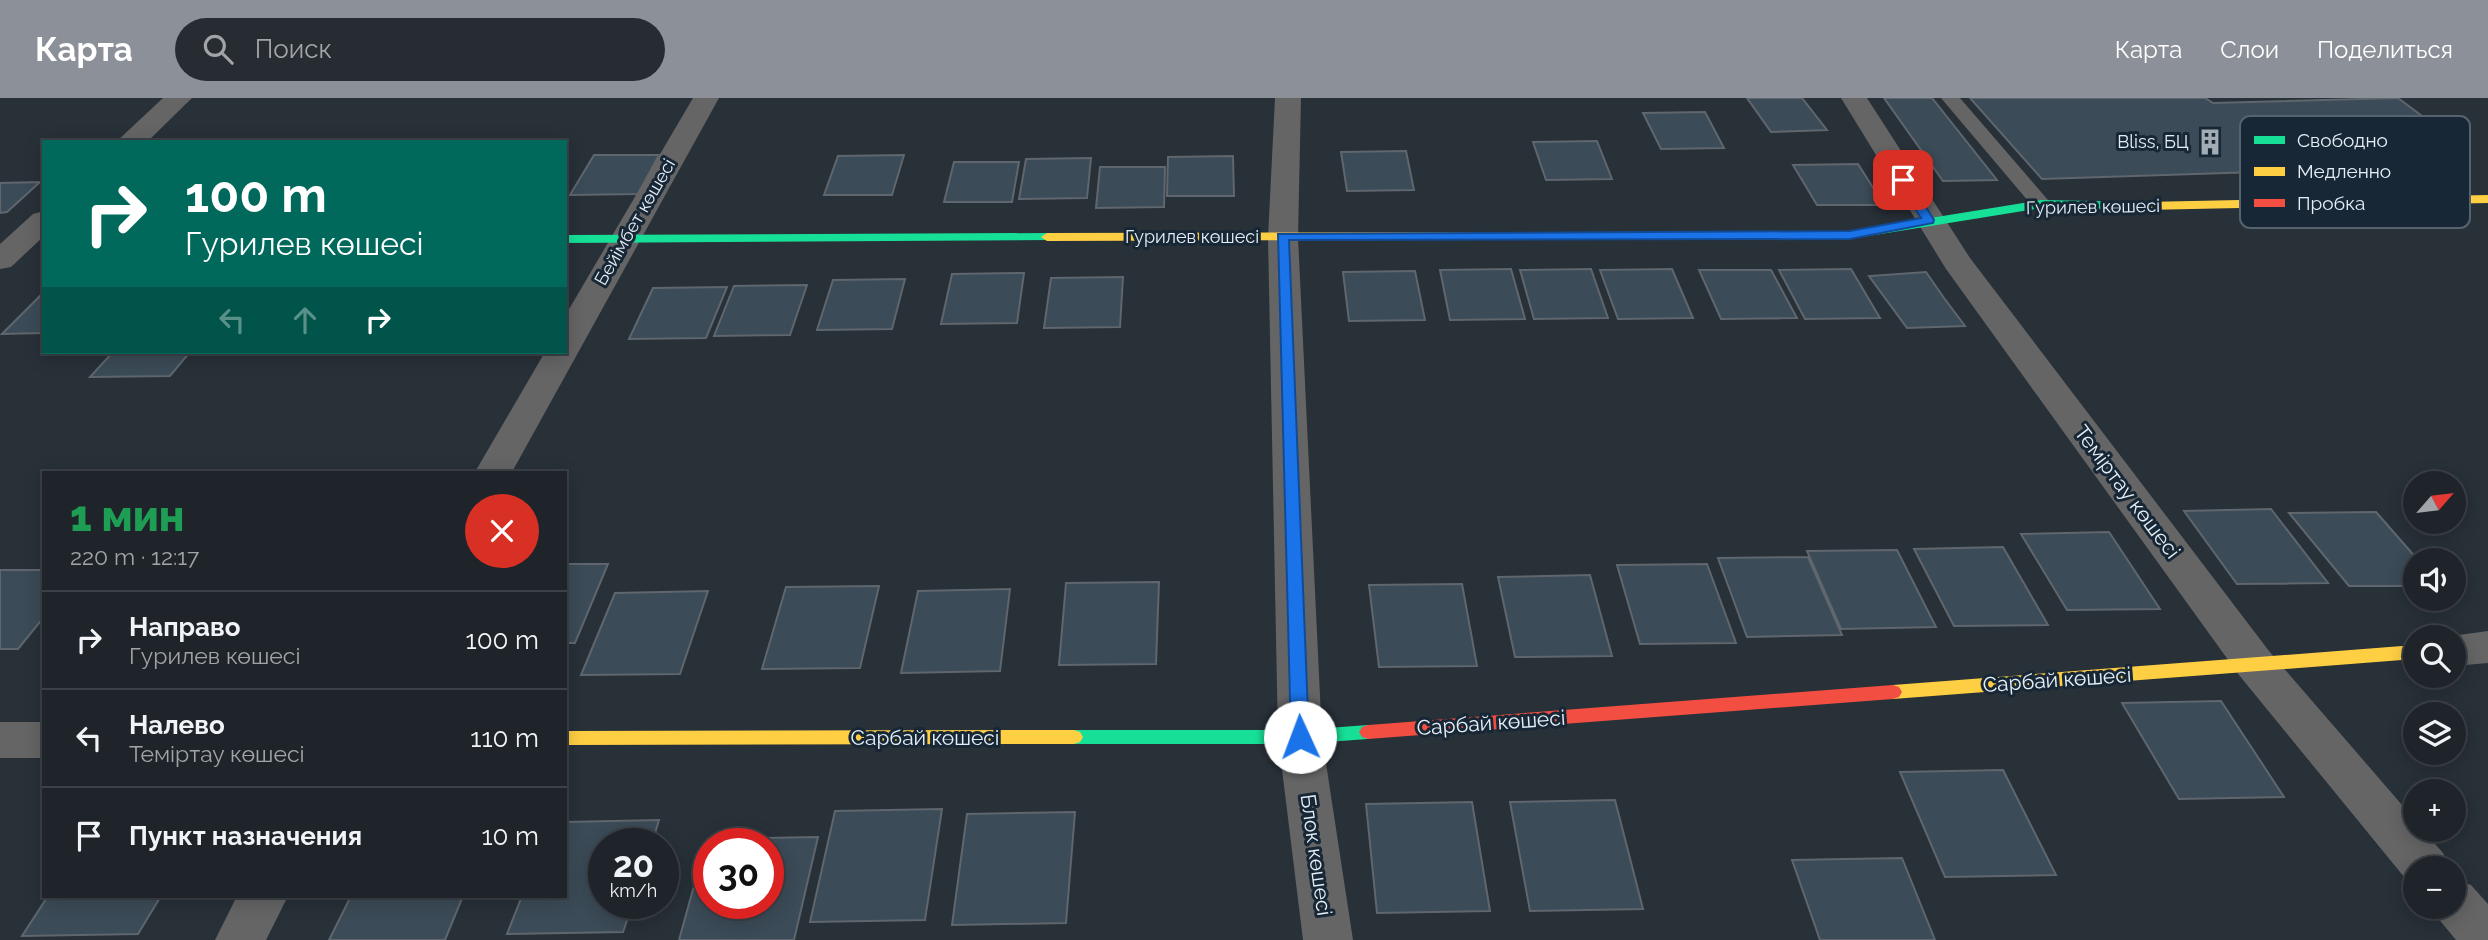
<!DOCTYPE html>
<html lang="ru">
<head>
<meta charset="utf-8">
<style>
  :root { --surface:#1e242a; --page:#262c32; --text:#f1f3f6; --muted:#a1a4a8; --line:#3c4147; --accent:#8c9099 }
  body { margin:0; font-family:Raleway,sans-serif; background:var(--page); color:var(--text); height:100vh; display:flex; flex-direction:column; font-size:26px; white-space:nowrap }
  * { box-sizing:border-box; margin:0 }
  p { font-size:23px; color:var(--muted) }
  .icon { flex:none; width:38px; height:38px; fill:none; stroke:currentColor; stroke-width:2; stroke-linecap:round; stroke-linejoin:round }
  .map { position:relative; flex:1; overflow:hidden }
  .details { position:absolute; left:42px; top:373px; width:525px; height:427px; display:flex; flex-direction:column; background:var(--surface); border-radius:0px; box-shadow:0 4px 18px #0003,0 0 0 2px var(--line) }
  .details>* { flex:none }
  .guide { position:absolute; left:42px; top:42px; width:525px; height:214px; border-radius:0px; box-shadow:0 4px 18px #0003,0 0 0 2px var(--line); background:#00695c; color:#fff; overflow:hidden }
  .needle { width:46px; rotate:62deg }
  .buttons { position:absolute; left:2403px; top:373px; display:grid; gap:14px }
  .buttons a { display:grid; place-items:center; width:63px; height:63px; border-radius:50%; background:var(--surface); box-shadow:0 4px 18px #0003,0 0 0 2px var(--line); font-size:35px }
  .speed { position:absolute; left:588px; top:730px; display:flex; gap:14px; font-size:35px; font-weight:700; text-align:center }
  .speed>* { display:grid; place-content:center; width:91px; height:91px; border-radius:50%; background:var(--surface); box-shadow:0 4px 18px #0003,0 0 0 2px var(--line); line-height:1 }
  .speed small { font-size:18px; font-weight:400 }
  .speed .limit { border:10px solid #d22; background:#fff; color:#111 }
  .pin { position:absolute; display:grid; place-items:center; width:60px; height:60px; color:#fff; margin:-30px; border-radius:14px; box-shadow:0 4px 10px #0006 }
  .me { position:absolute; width:77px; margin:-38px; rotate:358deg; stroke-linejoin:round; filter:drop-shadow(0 0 5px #0008) }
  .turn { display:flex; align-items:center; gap:24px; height:147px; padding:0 28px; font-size:32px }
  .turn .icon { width:91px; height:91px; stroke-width:2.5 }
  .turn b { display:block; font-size:49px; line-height:60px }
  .lanes { display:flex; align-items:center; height:66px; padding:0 28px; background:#0003; justify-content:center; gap:35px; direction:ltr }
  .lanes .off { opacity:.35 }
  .round { display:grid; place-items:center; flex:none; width:74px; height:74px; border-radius:37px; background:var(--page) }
  .headline { display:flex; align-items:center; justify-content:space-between; height:119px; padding:0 28px }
  h1 { font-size:42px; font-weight:800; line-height:52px; color:#1e9e55 }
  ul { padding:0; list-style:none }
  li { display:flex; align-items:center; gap:21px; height:98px; padding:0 28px; border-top:2px solid var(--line) }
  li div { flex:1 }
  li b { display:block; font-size:26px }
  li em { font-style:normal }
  header { display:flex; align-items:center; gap:42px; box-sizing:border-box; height:98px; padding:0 35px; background:var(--accent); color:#fff }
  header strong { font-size:33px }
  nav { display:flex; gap:38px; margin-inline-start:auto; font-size:24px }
  .search { width:490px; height:63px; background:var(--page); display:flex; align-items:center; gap:18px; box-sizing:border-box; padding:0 24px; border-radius:38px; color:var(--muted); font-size:26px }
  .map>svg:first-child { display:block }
  .building { fill:#3b4b57; stroke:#5f666d; stroke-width:2; fill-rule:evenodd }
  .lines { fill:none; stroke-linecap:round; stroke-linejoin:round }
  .lane { fill:#656566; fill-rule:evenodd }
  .street { fill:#656566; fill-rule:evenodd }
  .fast { fill:#16e098; fill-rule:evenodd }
  .slow { fill:#ffcf43; fill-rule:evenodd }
  .jam { fill:#f24e42; fill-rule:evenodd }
  .route { fill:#1a73e8; stroke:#114b97; stroke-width:2 }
  .labels { text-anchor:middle; stroke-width:6; stroke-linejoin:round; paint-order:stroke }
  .far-poi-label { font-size:18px; fill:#e4eef7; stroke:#182735; text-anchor:end }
  .far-street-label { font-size:18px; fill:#e4eef7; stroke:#182735 }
  .street-label { font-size:21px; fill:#e4eef7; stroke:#182735 }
  .key { fill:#182735; stroke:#55636f; stroke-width:2 }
  .key-label { font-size:19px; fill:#e4eef7 }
</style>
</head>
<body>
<header>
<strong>Карта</strong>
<div class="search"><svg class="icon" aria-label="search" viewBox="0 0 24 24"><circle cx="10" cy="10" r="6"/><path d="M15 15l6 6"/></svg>Поиск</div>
<nav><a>Карта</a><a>Слои</a><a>Поделиться</a></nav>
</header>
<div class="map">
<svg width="2488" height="842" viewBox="0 0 2488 842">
  <rect width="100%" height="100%" fill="#283038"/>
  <!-- building -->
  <path class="building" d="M1747,0h55l25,32 -56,2z
    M1884,0h48l65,82 -54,1z
    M1970,0h235l8,5 185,-5 48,36 -43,1 17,14 -150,5 19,17 -247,8z
    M1705,14l19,36 -63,1 -18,-36z
    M1597,43l15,38 -66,1 -13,-38z
    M1406,53l8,39 -67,1 -6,-39z
    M594,57h65l-21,39 -68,1z
    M904,57l-12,40h-68l14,-39z
    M1233,58l1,40h-67l1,-39z
    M1091,60l-4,40 -68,1 7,-40z
    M954,64h65l-7,40h-68z
    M1858,66l26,41h-67l-24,-40z
    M1100,69h65l-1,40 -68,1z
    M40,84l-33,30 -7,1v-30z
    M1511,171l14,50 -75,1 -10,-50z
    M1591,171l17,49 -74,1 -14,-49z
    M1672,171l21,49 -75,1 -18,-49z
    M1851,171l29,49 -75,1 -26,-49z
    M1699,172h72l26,48 -76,1z
    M1415,173l10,49 -76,1 -6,-49z
    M1926,174l18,26 21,28 -58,2 -38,-52z
    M1024,175l-7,50 -76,1 11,-50z
    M1123,179l-3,50 -76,1 7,-50z
    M905,181l-13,50 -75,1 16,-50z
    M807,187l-17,50 -76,1 20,-50z
    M727,189l-21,51 -77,1 24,-51z
    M44,194v41l-42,1z
    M113,254h77l-20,24 -80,1z
    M2271,411l57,74 -91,1 -53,-73z
    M2376,414l42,48h-3v26h-66l-60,-73z
    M2109,434l51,77 -93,1 -46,-76z
    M2003,449l45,78 -94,1 -40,-77z
    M1897,452l39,77 -95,2 -34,-78z
    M1808,459l34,78 -95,2 -29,-79z
    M565,466h43l-33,79h-10z
    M1707,466l29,79 -96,1 -23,-79z
    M0,472h44v47l-26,32h-18z
    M1590,477l22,81 -97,1 -17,-80z
    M1159,484l-3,82 -97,1 7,-82z
    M1462,486l15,82 -98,1 -10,-82z
    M879,488l-19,82 -98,1 24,-82z
    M1010,491l-10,82 -99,2 17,-82z
    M708,493l-28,83 -99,1 34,-82z
    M2221,603l63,96 -105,2 -57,-96z
    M2003,672l53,105 -111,2 -45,-105z
    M1615,702l28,109 -113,2 -20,-109z
    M1472,704l18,109 -113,2 -11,-109z
    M942,711l-17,111 -115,2 25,-111z
    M1075,714l-9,111 -114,2 15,-111z
    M659,722l-7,24h-48v59h29l-10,29 -116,2 15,-38h43v-74z
    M818,739l-24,103h-115l28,-101zM709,746h59v59h-59z
    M1902,760l33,82h-115l-28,-80z
    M48,798h113l-23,38 -116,2z
    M351,798h112l-18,44h-116z"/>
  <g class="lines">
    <!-- lane -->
    <path class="lane" d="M1941,0h19l88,102 3,4 -3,4h-14z"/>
    <!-- street -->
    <path class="street" d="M163,0h29l-45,44h-31z
      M693,0h26l-207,374h-37l70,-120h20v-36z
      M1275,0h26l-3,139 24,500 31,203h-50l-25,-203 -10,-500z
      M1841,0h26l103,160 299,393 146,169v10h8l20,23 7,15h-35v17l-6,-2 -170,-208 -293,-406z
      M44,113v25l-33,31 -11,2v-25l33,-30z
      M2488,533v32l-34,3v-29h-10z
      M0,624h44v36h-44z
      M2454,781l17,6 17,19v36h-32l-19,-23 -5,-11h22z
      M237,798h51l-22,44h-51z"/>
    <!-- fast -->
    <path class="fast" d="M2041,102l103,2 6,4 -6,4 -103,-2 -191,31 -218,1 -6,-4 6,-4 218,-1z
      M1047,135l4,1v6l-486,3v-8z
      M1368,627l6,2 3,5 -3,5 -6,2 -68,5h-226l-6,-2 -3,-5 3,-5 6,-2h226z"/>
    <!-- slow -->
    <path class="slow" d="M2488,97v8l-344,7 -6,-4 6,-4z
      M1632,134l6,4 -2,3 -589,2 -6,-4 6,-4z
      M2415,547v14l-522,40 -6,-2 -3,-5 3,-5 6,-2z
      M1074,632l6,2 3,5 -3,5 -6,2 -509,1v-14z"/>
    <!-- jam -->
    <path class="jam" d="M1893,587l6,2 3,5 -3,5 -6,2 -525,40 -6,-2 -3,-5 3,-5 6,-2z"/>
  </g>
  <!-- route -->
  <path class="route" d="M1903,78l6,4 25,40 -1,3 -83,16 -561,1 20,497 -2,6 -7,2 -6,-2 -3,-6 -13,-503 572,-3 71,-13 -24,-38z"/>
  <!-- icons -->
  <defs>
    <g id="building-bare" transform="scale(2.1)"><path d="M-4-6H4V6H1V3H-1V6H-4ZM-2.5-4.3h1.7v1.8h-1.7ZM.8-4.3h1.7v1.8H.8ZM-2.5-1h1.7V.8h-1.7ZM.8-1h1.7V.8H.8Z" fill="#a2acb4" stroke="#182735" stroke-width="2.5" paint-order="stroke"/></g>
  </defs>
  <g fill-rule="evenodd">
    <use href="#building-bare" x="2210" y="44"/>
  </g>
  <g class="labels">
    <!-- far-poi labels -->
    <g class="far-poi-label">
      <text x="2189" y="50">Bliss, БЦ</text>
    </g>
    <!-- far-street labels -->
    <g class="far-street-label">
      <text transform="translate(2093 109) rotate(-1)" y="6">Гурилев көшесі</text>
      <text transform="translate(635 124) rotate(-60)" y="6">Бейімбет көшесі</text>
      <text x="1192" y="145">Гурилев көшесі</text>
    </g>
    <!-- street labels -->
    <g class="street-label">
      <text transform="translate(2127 394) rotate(53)" y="7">Теміртау көшесі</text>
      <text transform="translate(2057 582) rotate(-4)" y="7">Сарбай көшесі</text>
      <text transform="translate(1491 625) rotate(-4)" y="7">Сарбай көшесі</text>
      <text x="925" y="647">Сарбай көшесі</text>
      <text transform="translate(1316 757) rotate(82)" y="7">Блок көшесі</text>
    </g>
  </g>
  <!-- legend -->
  <rect x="2240" y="18" width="230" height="112" rx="10" class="key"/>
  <rect x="2254" y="38" width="31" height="8" fill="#16e098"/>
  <rect x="2254" y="69" width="31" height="9" fill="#ffcf43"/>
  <rect x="2254" y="101" width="31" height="8" fill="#f24e42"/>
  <g class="key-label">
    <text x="2297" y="49">Свободно</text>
    <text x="2297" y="80">Медленно</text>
    <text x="2297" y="112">Пробка</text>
  </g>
</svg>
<div class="buttons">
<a><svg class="needle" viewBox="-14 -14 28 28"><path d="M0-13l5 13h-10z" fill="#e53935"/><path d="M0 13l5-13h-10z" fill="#a1a4a8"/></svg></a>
<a><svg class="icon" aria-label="sound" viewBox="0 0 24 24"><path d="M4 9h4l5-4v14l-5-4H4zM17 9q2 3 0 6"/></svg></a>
<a><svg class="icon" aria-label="search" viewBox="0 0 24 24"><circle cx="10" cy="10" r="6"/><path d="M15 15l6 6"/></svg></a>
<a><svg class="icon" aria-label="layers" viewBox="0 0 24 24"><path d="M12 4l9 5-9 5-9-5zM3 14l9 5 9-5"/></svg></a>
<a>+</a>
<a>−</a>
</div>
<div class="speed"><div>20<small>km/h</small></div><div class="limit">30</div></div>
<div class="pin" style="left:1903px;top:82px;background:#d93025"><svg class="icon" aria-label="arrive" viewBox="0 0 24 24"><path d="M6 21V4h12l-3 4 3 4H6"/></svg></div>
<svg class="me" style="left:1300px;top:639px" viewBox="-20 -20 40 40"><circle r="19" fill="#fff"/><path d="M0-13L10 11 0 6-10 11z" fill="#1a73e8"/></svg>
<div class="guide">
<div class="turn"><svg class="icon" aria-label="right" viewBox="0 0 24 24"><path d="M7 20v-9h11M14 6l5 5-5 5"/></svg><div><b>100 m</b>Гурилев көшесі</div></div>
<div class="lanes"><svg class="icon off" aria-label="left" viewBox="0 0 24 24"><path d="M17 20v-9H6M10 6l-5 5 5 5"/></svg><svg class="icon off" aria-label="ahead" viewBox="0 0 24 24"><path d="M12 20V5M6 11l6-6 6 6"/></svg><svg class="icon" aria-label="right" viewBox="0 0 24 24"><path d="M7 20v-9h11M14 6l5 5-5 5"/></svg></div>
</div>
<section class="details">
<div class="headline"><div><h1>1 мин</h1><p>220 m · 12:17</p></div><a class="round" style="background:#d93025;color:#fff"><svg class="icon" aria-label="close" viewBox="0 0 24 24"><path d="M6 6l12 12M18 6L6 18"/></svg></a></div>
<ul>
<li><svg class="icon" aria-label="right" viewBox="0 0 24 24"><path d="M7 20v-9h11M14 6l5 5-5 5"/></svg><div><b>Направо</b><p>Гурилев көшесі</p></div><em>100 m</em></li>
<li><svg class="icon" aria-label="left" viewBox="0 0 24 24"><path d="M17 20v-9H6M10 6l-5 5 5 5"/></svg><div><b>Налево</b><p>Теміртау көшесі</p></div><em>110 m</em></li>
<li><svg class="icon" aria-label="arrive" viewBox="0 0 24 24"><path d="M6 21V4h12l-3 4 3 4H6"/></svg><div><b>Пункт назначения</b></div><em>10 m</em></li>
</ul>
</section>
</div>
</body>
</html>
